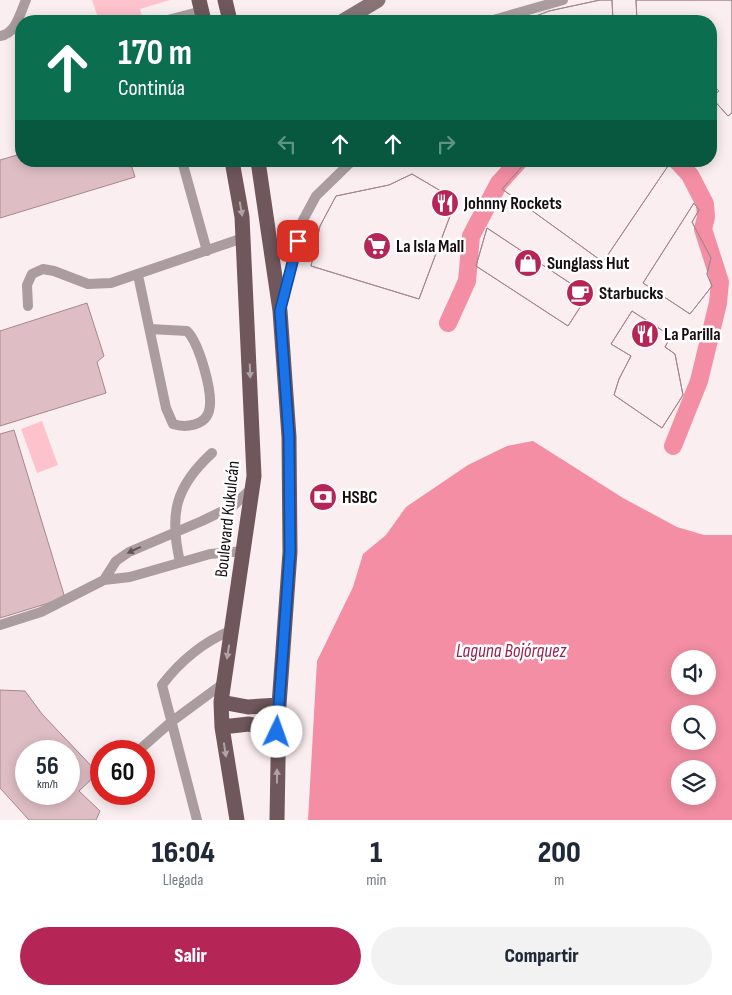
<!DOCTYPE html>
<html lang="es">
<head>
<meta charset="utf-8">
<style>
  :root { --surface:#fff; --page:#f2f2f3; --text:#1f2937; --muted:#747a83; --accent:#b52657 }
  body { margin:0; font-family:"Sofia Sans Condensed",sans-serif; background:var(--page); color:var(--text); height:100vh; display:flex; flex-direction:column; font-size:19px; white-space:nowrap }
  * { box-sizing:border-box; margin:0 }
  p { font-size:16px; color:var(--muted) }
  .icon { flex:none; width:28px; height:28px; fill:none; stroke:currentColor; stroke-width:2; stroke-linecap:round; stroke-linejoin:round }
  .map { position:relative; height:820px; overflow:hidden }
  .details { display:flex; flex-direction:column; background:var(--surface); flex:1 }
  .details>* { flex:none }
  .guide { position:absolute; left:15px; top:15px; width:702px; height:152px; border-radius:20px; box-shadow:0 2px 12px #0003; background:#0b6e4f; color:#fff; overflow:hidden }
  .controls { position:absolute; left:671px; top:650px; display:grid; gap:10px }
  .controls a { display:grid; place-items:center; width:45px; height:45px; border-radius:50%; background:var(--surface); box-shadow:0 2px 12px #0003; font-size:25px }
  .speed { position:absolute; left:15px; top:740px; display:flex; gap:10px; font-size:25px; font-weight:700; text-align:center }
  .speed>* { display:grid; place-content:center; width:65px; height:65px; border-radius:50%; background:var(--surface); box-shadow:0 2px 12px #0003; line-height:1 }
  .speed small { font-size:12px; font-weight:400 }
  .speed .limit { border:8px solid #d22; background:#fff; color:#111 }
  .pin { position:absolute; display:grid; place-items:center; width:42px; height:42px; color:#fff; margin:-21px; border-radius:10px; box-shadow:0 2px 8px #0006 }
  .me { position:absolute; width:55px; margin:-28px; rotate:3deg; stroke-linejoin:round; filter:drop-shadow(0 0 4px #0008) }
  .turn { display:flex; align-items:center; gap:18px; height:105px; padding:0 20px; font-size:22px }
  .turn .icon { width:65px; height:65px; stroke-width:2.5 }
  .turn b { display:block; font-size:35px; line-height:42px }
  .lanes { display:flex; align-items:center; height:48px; padding:0 20px; background:#0003; justify-content:center; gap:25px; direction:ltr }
  .lanes .off { opacity:.35 }
  .eta { display:flex; justify-content:space-evenly; align-items:center; height:85px; text-align:center }
  .eta b { font-size:30px; font-weight:800; line-height:35px }
  .primary-button { display:flex; gap:10px; margin-top:auto; padding:10px 20px }
  .primary-button a { flex:1; height:58px; border-radius:30px; background:var(--accent); color:#fff; font-size:20px; font-weight:800; line-height:58px; text-align:center }
  .primary-button a+a { background:var(--page); color:var(--text) }
  .map>svg:first-child { display:block }
  .green { fill:#fec2cd }
  .water { fill:#f38ea4; fill-rule:evenodd }
  .lines { fill:none; stroke-linecap:round; stroke-linejoin:round }
  .canal { stroke:#f38ea4; stroke-width:18 }
  .building { fill:#debec4; stroke:#a5878c; fill-rule:evenodd }
  .lane { stroke:#ab9d9f; stroke-width:10 }
  .secondary { stroke:#887477; stroke-width:15 }
  .primary { stroke:#6f575c; stroke-width:15 }
  .oneway { fill:#b0a3a5 }
  .oneway2 { fill:#625558 }
  .route-casing { stroke:#114b97; stroke-width:12 }
  .route { stroke:#1a73e8; stroke-width:9 }
  .labels { text-anchor:middle; stroke-width:5; stroke-linejoin:round; paint-order:stroke }
  .poi-label { font-size:18px; font-weight:bold; fill:#180d10; stroke:#fff; text-anchor:start }
  .street-label { font-size:18px; fill:#180d10; stroke:#fff }
  .water-label { font-size:19px; font-style:italic; fill:#98224a; stroke:#fff }
</style>
</head>
<body>
<div class="map">
<svg width="732" height="820" viewBox="0 0 732 820">
  <rect width="100%" height="100%" fill="#fbeef0"/>
  <!-- green -->
  <path class="green" d="M92,0h78l-30,9 3,12h-44z
    M42,421l16,44 -21,8 -16,-44z"/>
  <!-- water -->
  <path class="water" d="M533,441l90,57 54,29 27,8h28v285h-424l9,-159 36,-74 10,-33 23,-19 20,-28 62,-42 39,-19zM680,659h28v27h-28zM680,714h28v27h-28zM680,769h28v27h-28z"/>
  <g class="lines">
    <!-- canal -->
    <path class="canal" d="M448,323l19,-42 4,-45 28,-53 20,-22
      M673,446l26,-65 19,-78 2,-21 -17,-53 3,-12 -1,-13 -15,-29 -13,-14"/>
  </g>
  <!-- building -->
  <path class="building" d="M600,0h12l1,21h-90l26,-10z
    M600,0h12l1,21h-90l26,-10z
    M636,0h96v113l-4,3 -17,-19 8,-6 -8,-8v-62h-74z
    M636,0h96v113l-4,3 -17,-19 8,-6 -8,-8v-62h-74z
    M21,154v7h109l5,16 -135,41v-58z
    M527,161h140l3,2 -67,99 -101,-73z
    M527,161h140l3,2 -67,99 -101,-73z
    M412,174l44,26 -37,99 -108,-33 9,-40 16,-30 53,-11z
    M412,174l44,26 -37,99 -108,-33 9,-40 16,-30 53,-11z
    M694,203l5,7 -7,12 19,36 -4,16 5,12 -22,28 -47,-31z
    M694,203l5,7 -7,12 19,36 -4,16 5,12 -22,28 -47,-31z
    M487,228l101,67 -20,31 -92,-60z
    M487,228l101,67 -20,31 -92,-60z
    M87,303l17,53 -7,6 9,31 -106,33v-95z
    M632,311l39,25 -6,11 10,7 8,41 -21,33 -48,-33 5,-16 12,-23 -20,-12z
    M632,311l39,25 -6,11 10,7 8,41 -21,33 -48,-33 5,-16 12,-23 -20,-12z
    M14,430l51,168 -65,20v-184z
    M0,690l25,1 17,23 56,59 -19,18 21,20 -4,9h-67l-29,-32zM26,751h43v43h-43z"/>
  <g class="lines">
    <!-- lane -->
    <path class="lane" d="M164,21l38,-10
      M490,21l73,-21
      M0,36c16,-2 20,-23 26,-36
      M182,161l25,90
      M138,275l28,133 7,16c12,4 32,2 36,-13 5,-17 -10,-68 -22,-80l-37,-2
      M282,305l20,-83 14,-26 36,-35
      M28,306l-1,-21 5,-11 11,-5 11,2 34,13 23,-1 132,-45
      M180,562c-11,-48 -5,-75 32,-109
      M104,580l12,-19 13,-9 73,-31 31,-15 19,-18
      M0,625l41,-13 63,-32 26,-3 80,-23 34,-3
      M138,751l33,-29 53,-39
      M197,820l-35,-135c19,-25 41,-43 70,-55"/>
    <!-- secondary -->
    <path class="secondary" d="M343,21l35,-21"/>
    <!-- primary -->
    <path class="primary" d="M199,0l5,21
      M225,0l5,21
      M232,161l10,56 12,259 -33,226 1,25 15,93
      M258,161l22,150 9,126 1,115 -11,153 -2,115
      M221,702l27,5 31,-2
      M222,727l27,-3 28,8"/>
  </g>
  <!-- one-way arrows -->
  <defs><path id="oneway-solid" d="M-6-.8H1V-3.2L6.5 0L1 3.2V.8H-6Z" transform="scale(1.25)"/></defs>
  <g class="oneway">
    <use href="#oneway-solid" transform="translate(241 209) rotate(80)"/>
    <use href="#oneway-solid" transform="translate(250 371) rotate(88)"/>
    <use href="#oneway-solid" transform="translate(228 652) rotate(99)"/>
    <use href="#oneway-solid" transform="translate(225 750) rotate(81)"/>
    <use href="#oneway-solid" transform="translate(277 776) rotate(-90)"/>
  </g>
  <use class="oneway2" href="#oneway-solid" transform="translate(134 550) rotate(155)"/>
  <g class="lines">
    <!-- route casing -->
    <g class="route-casing">
      <path id="route" d="M277,732l13,-180 -1,-115 -9,-126 18,-70"/>
    </g>
    <!-- route -->
    <use href="#route" class="route"/>
  </g>
  <!-- icons -->
  <defs>
    <g id="restaurant-disc" transform="scale(1.4375)"><circle r="9.5" fill="#b52657" stroke="#fff"/><path d="M-5-6h1v4h1v-4h1v4h1v-4h1v5L-1.5 .5V6h-2V.5L-5-1ZM5-6V6H3V1.5H1.5Q1.5-4 5-6Z" fill="#fff"/></g>
    <g id="supermarket-disc" transform="scale(1.4375)"><circle r="9.5" fill="#b52657" stroke="#fff"/><path d="M-6-5.5h2.5l.6 2H6L4.5 2H-2.5L-4.4-4H-6ZM-1.5 3.2a1.3 1.3 0 1 0 .1 0ZM3 3.2a1.3 1.3 0 1 0 .1 0Z" fill="#fff"/></g>
    <g id="shop-disc" transform="scale(1.4375)"><circle r="9.5" fill="#b52657" stroke="#fff"/><path d="M-5-2.5h2.3a2.7 3.5 0 0 1 5.4 0H5L5.5 6h-11ZM-1.5-2.5h3a1.5 2.3 0 0 0-3 0Z" fill="#fff"/></g>
    <g id="cafe-disc" transform="scale(1.4375)"><circle r="9.5" fill="#b52657" stroke="#fff"/><path d="M-5.5-4.5H6V0H3Q3 3.5 0 3.5H-2.5Q-5.5 3.5-5.5 0ZM3-3.2v2h1.7v-2ZM-6 4.5H4V6H-6Z" fill="#fff"/></g>
    <g id="bank-disc" transform="scale(1.4375)"><circle r="9.5" fill="#b52657" stroke="#fff"/><path d="M-6-4H6V4H-6ZM0-2.3a2.3 2.3 0 1 0 0 4.6a2.3 2.3 0 1 0 0-4.6Z" fill="#fff"/></g>
  </defs>
  <g fill-rule="evenodd">
    <use href="#restaurant-disc" x="445" y="203"/>
    <use href="#supermarket-disc" x="377" y="246"/>
    <use href="#shop-disc" x="528" y="263"/>
    <use href="#cafe-disc" x="580" y="293"/>
    <use href="#restaurant-disc" x="645" y="334"/>
    <use href="#bank-disc" x="323" y="497"/>
  </g>
  <g class="labels">
    <!-- poi labels -->
    <g class="poi-label">
      <text x="464" y="209">Johnny Rockets</text>
      <text x="396" y="252">La Isla Mall</text>
      <text x="547" y="269">Sunglass Hut</text>
      <text x="599" y="299">Starbucks</text>
      <text x="664" y="340">La Parilla</text>
      <text x="342" y="503">HSBC</text>
    </g>
    <!-- street labels -->
    <g class="street-label">
      <text transform="translate(227 519) rotate(-84)" y="6">Boulevard Kukulcán</text>
    </g>
    <!-- water labels -->
    <g class="water-label">
      <text x="511" y="657">Laguna Bojórquez</text>
    </g>
  </g>
</svg>
<div class="controls">
<a><svg class="icon" aria-label="sound" viewBox="0 0 24 24"><path d="M4 9h4l5-4v14l-5-4H4zM17 9q2 3 0 6"/></svg></a>
<a><svg class="icon" aria-label="search" viewBox="0 0 24 24"><circle cx="10" cy="10" r="6"/><path d="M15 15l6 6"/></svg></a>
<a><svg class="icon" aria-label="layers" viewBox="0 0 24 24"><path d="M12 4l9 5-9 5-9-5zM3 14l9 5 9-5"/></svg></a>
</div>
<div class="speed"><div>56<small>km/h</small></div><div class="limit">60</div></div>
<div class="pin" style="left:298px;top:241px;background:#d93025"><svg class="icon" aria-label="arrive" viewBox="0 0 24 24"><path d="M6 21V4h12l-3 4 3 4H6"/></svg></div>
<svg class="me" style="left:277px;top:732px" viewBox="-20 -20 40 40"><circle r="19" fill="#fff"/><path d="M0-13L10 11 0 6-10 11z" fill="#1a73e8"/></svg>
<div class="guide">
<div class="turn"><svg class="icon" aria-label="ahead" viewBox="0 0 24 24"><path d="M12 20V5M6 11l6-6 6 6"/></svg><div><b>170 m</b>Continúa</div></div>
<div class="lanes"><svg class="icon off" aria-label="left" viewBox="0 0 24 24"><path d="M17 20v-9H6M10 6l-5 5 5 5"/></svg><svg class="icon" aria-label="ahead" viewBox="0 0 24 24"><path d="M12 20V5M6 11l6-6 6 6"/></svg><svg class="icon" aria-label="ahead" viewBox="0 0 24 24"><path d="M12 20V5M6 11l6-6 6 6"/></svg><svg class="icon off" aria-label="right" viewBox="0 0 24 24"><path d="M7 20v-9h11M14 6l5 5-5 5"/></svg></div>
</div>
</div>
<section class="details">
<div class="eta">
<div><b>16:04</b><p>Llegada</p></div>
<div><b>1</b><p>min</p></div>
<div><b>200</b><p>m</p></div>
</div>
<div class="primary-button"><a>Salir</a><a>Compartir</a></div>
</section>
</body>
</html>
